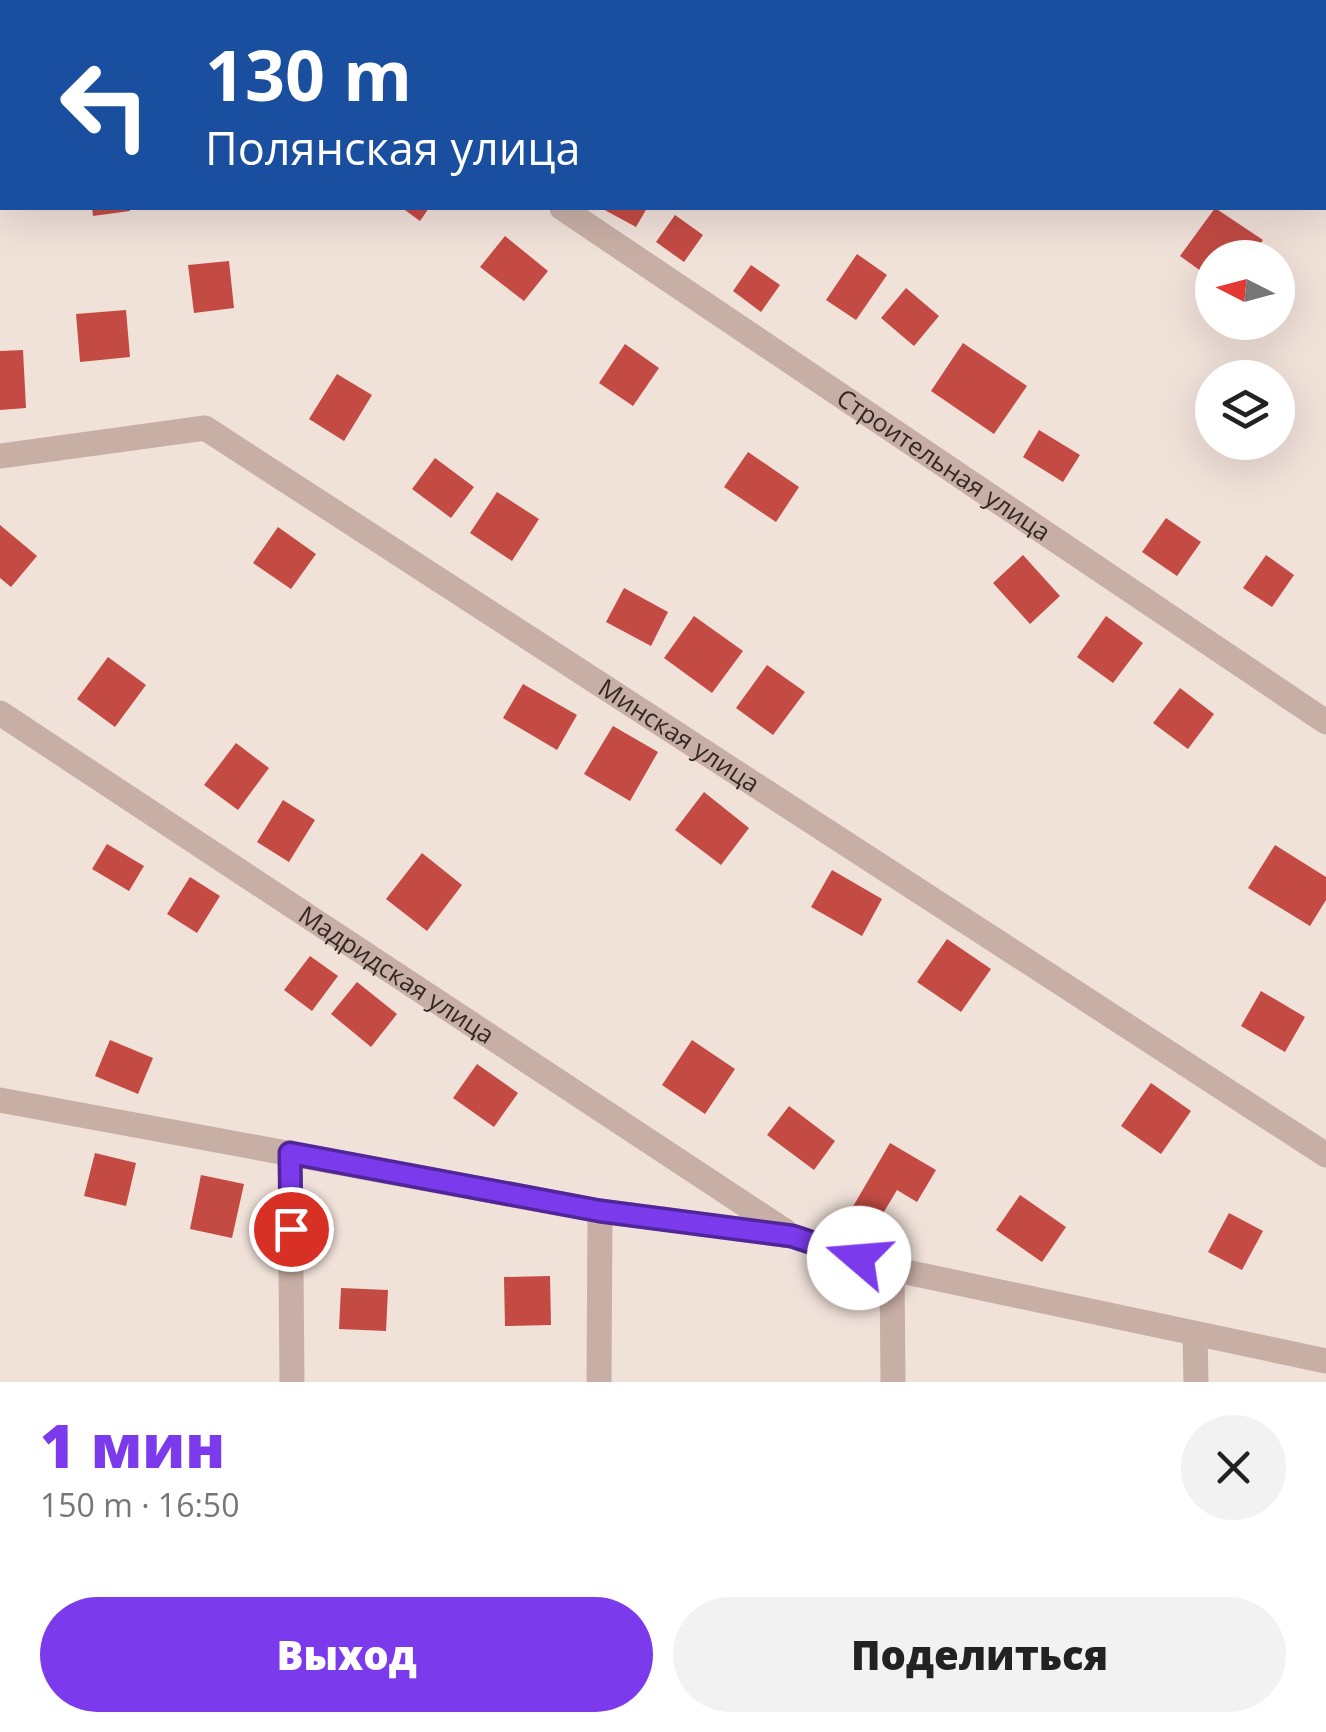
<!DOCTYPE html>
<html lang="ru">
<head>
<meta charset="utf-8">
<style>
  :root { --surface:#fff; --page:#f2f2f2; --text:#222; --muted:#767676; --accent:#7c3aed }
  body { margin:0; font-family:"Open Sans",sans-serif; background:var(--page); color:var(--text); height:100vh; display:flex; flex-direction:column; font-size:38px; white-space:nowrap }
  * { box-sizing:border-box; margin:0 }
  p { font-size:32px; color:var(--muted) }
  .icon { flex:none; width:55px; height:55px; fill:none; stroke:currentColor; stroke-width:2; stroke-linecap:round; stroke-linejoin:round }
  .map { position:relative; height:1382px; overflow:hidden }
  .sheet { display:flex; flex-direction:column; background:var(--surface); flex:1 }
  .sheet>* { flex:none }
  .hud { position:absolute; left:0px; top:0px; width:1328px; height:210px; box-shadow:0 10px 40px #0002; background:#1a4fa0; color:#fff; overflow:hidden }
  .needle { width:65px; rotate:276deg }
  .tools { position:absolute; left:1195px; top:240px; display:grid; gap:20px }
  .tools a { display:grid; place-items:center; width:100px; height:100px; border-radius:50%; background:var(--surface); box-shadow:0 10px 40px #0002; font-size:50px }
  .pin { position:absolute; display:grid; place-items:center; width:85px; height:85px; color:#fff; margin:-42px; border:5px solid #fff; border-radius:50%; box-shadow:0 2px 10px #0007 }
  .me { position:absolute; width:110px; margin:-55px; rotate:288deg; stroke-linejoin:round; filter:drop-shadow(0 0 8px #0008) }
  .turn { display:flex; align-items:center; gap:35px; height:210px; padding:0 40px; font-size:45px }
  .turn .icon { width:130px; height:130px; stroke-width:2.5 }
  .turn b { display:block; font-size:70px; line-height:85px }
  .round { display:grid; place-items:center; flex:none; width:105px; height:105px; border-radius:52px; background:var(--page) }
  .head { display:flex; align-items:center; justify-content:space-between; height:170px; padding:0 40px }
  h1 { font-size:60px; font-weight:800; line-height:75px; color:var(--accent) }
  .button { display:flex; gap:20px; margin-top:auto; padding:20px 40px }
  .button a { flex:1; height:115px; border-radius:60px; background:var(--accent); color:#fff; font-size:40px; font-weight:800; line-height:115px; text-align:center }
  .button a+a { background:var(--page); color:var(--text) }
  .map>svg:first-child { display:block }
  .building { fill:#c34b44 }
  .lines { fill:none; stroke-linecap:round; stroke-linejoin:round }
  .minor { stroke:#c8afa5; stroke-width:25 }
  .route-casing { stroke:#51269a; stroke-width:25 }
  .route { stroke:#7c3aed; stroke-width:18 }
  .labels { text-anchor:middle; stroke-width:10; stroke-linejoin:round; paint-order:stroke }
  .street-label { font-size:25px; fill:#342826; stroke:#f8ece5 }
</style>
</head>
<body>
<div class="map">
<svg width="1326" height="1382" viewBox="0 0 1326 1382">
  <rect width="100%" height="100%" fill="#f0e1d9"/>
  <!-- building -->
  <path class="building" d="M92,208h38v3l-37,5z
    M402,208h27l-9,13z
    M601,208h46l-11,19z
    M1215,208l48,32 -13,18h-38v21l-32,-23z
    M675,215l28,20 -19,27 -28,-20z
    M505,236l43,35 -24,30 -44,-34z
    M857,254l30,21 -31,45 -30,-20z
    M229,261l5,47 -40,5 -6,-48z
    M751,265l29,20 -19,27 -28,-21z
    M906,288l33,28 -25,30 -33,-28z
    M126,310l4,47 -50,5 -4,-48z
    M963,343l64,43 -33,48 -63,-43z
    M625,344l34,24 -26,38 -34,-23z
    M23,350l3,58 -26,2v-59z
    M337,374l35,21 -28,46 -35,-22z
    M1039,430l41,25 -17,27 -40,-25z
    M748,452l51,35 -23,35 -52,-35z
    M435,458l39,29 -23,31 -39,-29z
    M497,492l42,27 -27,42 -42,-28z
    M1166,518l35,24 -24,34 -35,-24z
    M0,525l37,31 -26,31 -11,-9z
    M278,527l38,27 -25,35 -38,-26z
    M1023,555l37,41 -30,28 -37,-41z
    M1266,555l28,20 -22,32 -29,-19z
    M624,588l44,24 -17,34 -45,-24z
    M694,616l49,35 -31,42 -48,-35z
    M1106,616l37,27 -30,40 -36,-26z
    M108,657l38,28 -31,42 -38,-28z
    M767,665l38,27 -32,43 -37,-27z
    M523,684l54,31 -20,35 -54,-32z
    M1180,688l34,26 -26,35 -35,-26z
    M613,726l45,26 -28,49 -46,-27z
    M236,743l33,25 -31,42 -34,-25z
    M704,792l45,36 -28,37 -46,-35z
    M283,800l32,20 -26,42 -32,-20z
    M107,844l37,22 -15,25 -37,-22z
    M1275,845l51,32v23l-16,26 -62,-38z
    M422,853l40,32 -35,46 -41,-32z
    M832,870l50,29 -20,37 -51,-29z
    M190,877l30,19 -23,37 -30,-19z
    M947,939l44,30 -30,43 -44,-30z
    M310,956l28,20 -26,35 -28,-21z
    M357,982l40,32 -26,33 -40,-33z
    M1261,991l44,26 -20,35 -44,-26z
    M110,1040l43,18 -15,36 -43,-18z
    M692,1040l43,29 -30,45 -43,-29z
    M477,1064l41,29 -24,34 -41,-29z
    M1151,1083l40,28 -30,43 -40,-28z
    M789,1106l46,35 -21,29 -47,-35z
    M890,1143l46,27 -19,32 -20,-12 -28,47 -25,-15z
    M95,1153l41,10 -10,43 -42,-10z
    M201,1175l43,9 -12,54 -42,-9z
    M1020,1195l46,32 -24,35 -46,-32z
    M1229,1213l34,18 -21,39 -34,-18z
    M550,1276l1,49 -46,1 -1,-49z
    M341,1288l47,2 -2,41 -47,-2z"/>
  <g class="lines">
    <!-- minor -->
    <g class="minor">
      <path d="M1047,0l4,2"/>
      <path d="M749,2l1,-2"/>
      <path d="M0,25h2"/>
      <path d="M0,114h2"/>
      <path d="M1325,192h1"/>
      <path id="s1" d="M562,208l764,514"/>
      <path id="s2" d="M0,456l205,-28 1121,727"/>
      <path id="s3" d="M0,713l785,518"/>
      <path d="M0,1100l600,111 192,25 100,33 434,92"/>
      <path d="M290,1153l2,229"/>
      <path d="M892,1269l1,113"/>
      <path d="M1195,1335l1,47"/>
      <path d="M599,1382l1,-171"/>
    </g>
  </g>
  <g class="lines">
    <!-- route casing -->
    <g class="route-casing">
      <path id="route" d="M291,1229l-1,-76 310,58 192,25 67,22"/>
    </g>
    <!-- route -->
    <use href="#route" class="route"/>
  </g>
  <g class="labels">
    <!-- street labels -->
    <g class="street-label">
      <text dy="9" stroke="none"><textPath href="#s1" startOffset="460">Строительная улица</textPath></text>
      <text dy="9" stroke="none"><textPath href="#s2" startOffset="772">Минская улица</textPath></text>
      <text dy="9" stroke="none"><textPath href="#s3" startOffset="475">Мадридская улица</textPath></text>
    </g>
  </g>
</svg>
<div class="tools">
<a><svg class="needle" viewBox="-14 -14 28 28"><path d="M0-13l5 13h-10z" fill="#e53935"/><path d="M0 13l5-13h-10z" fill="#767676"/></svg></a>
<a><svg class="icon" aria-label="layers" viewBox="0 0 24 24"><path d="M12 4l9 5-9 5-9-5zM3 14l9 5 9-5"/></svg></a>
</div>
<div class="pin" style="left:291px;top:1229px;background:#d93025"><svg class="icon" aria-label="arrive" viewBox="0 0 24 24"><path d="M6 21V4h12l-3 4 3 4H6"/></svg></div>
<svg class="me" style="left:859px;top:1258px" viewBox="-20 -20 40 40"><circle r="19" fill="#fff"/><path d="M0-13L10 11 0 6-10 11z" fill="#7c3aed"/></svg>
<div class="hud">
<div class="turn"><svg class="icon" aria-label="left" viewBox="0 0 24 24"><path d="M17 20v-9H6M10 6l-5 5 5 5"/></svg><div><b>130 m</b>Полянская улица</div></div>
</div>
</div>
<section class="sheet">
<div class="head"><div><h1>1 мин</h1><p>150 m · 16:50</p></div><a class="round"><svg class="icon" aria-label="close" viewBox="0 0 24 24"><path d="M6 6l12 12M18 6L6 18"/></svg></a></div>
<div class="button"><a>Выход</a><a>Поделиться</a></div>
</section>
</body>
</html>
